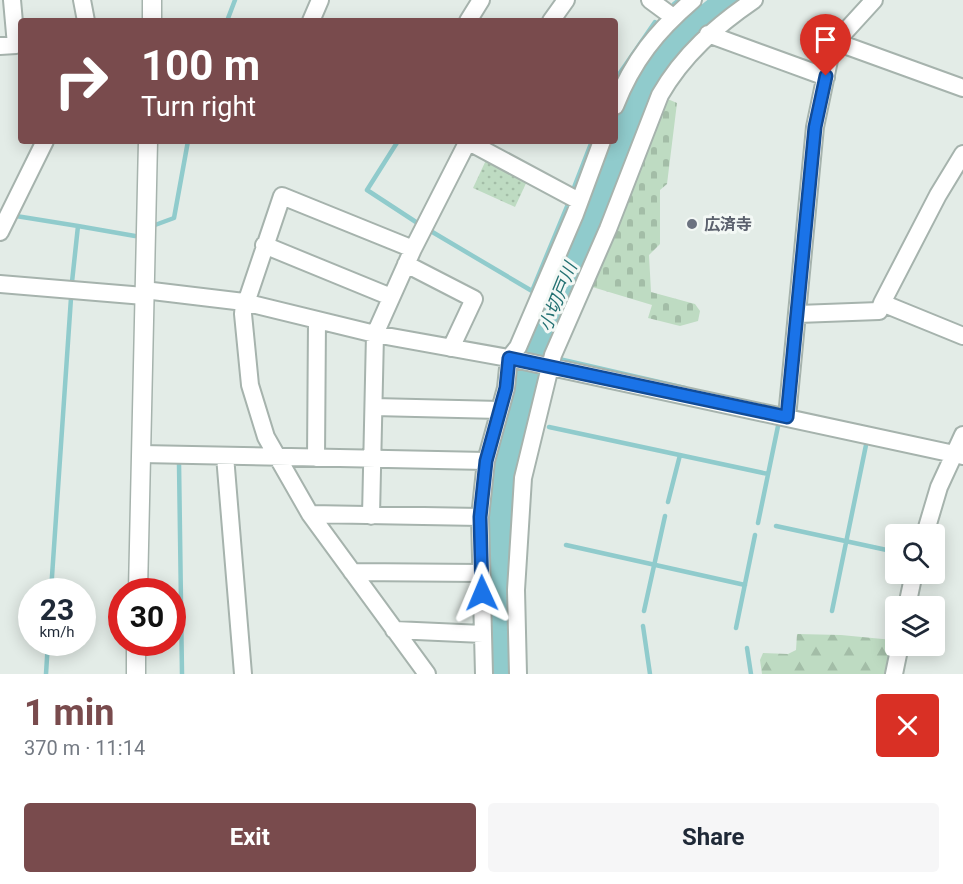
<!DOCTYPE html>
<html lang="en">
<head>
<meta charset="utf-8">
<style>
  :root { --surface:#fff; --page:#f6f6f7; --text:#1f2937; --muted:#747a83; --accent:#794b4d }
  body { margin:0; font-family:Roboto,"Noto Sans JP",sans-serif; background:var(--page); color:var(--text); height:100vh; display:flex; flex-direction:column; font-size:22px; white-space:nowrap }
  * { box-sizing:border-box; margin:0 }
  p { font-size:20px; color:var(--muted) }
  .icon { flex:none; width:33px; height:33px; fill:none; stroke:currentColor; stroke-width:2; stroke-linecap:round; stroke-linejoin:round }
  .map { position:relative; height:674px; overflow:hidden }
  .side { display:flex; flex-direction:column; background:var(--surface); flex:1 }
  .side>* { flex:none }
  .guide { position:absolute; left:18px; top:18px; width:600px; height:126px; border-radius:6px; box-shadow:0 3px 15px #0003; background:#794b4d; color:#fff; overflow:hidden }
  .controls { position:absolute; left:885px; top:524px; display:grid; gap:12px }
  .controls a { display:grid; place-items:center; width:60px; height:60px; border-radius:6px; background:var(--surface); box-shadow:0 3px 15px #0003; font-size:30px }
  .speed { position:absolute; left:18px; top:578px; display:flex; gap:12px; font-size:30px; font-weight:700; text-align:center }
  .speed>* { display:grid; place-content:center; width:78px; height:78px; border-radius:50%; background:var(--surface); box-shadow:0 3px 15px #0003; line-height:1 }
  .speed small { font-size:15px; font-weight:400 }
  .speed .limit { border:9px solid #d22; background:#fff; color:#111 }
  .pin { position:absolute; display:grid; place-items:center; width:51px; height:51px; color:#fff; margin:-62px -26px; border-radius:50% 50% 50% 0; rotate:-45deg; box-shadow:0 0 6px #0007 }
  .pin .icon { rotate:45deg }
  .me { position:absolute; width:66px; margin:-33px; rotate:359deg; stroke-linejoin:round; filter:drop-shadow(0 0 4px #0008) }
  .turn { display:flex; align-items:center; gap:21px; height:126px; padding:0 24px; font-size:27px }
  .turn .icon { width:78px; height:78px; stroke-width:2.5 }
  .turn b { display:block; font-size:42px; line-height:51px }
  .round { display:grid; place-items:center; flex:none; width:63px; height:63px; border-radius:6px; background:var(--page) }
  .summary { display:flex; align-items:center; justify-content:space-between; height:102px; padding:0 24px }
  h1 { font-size:36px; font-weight:700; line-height:45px; color:var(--accent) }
  .action { display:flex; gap:12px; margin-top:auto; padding:12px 24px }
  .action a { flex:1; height:69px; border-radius:6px; background:var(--accent); color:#fff; font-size:24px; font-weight:700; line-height:69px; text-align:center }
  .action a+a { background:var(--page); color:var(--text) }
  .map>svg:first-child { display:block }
  .grass { fill:url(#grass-dots) }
  .forest { fill:url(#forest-firs) }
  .cemetery { fill:url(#cemetery-stones) }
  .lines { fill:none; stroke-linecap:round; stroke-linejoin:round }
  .stream { stroke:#90cbcc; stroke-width:4.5 }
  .river { stroke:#90cbcc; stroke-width:27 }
  .minor-casing { stroke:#a6b3ad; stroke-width:20 }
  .tertiary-casing { stroke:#a6b3ad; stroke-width:21 }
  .minor { stroke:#fff; stroke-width:16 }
  .tertiary { stroke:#fff; stroke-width:18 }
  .route-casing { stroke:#114b97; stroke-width:15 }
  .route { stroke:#1a73e8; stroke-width:10 }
  .worship-dot { fill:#6b7280; stroke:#f3f8f5; stroke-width:2 }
  .labels { text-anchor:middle; stroke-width:6; stroke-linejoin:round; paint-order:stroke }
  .worship-label { font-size:16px; font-weight:bold; fill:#5b616d; stroke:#f3f8f5; text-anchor:start }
  .water-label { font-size:18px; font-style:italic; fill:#237072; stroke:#f3f8f5 }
</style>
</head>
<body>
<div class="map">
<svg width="963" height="674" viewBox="0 0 963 674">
  <defs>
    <pattern id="grass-dots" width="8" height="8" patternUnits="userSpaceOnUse" patternTransform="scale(1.5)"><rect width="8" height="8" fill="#bedbc2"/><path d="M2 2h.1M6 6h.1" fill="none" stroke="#a3bda7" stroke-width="1.8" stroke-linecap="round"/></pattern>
    <pattern id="forest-firs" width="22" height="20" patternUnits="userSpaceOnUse" patternTransform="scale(1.5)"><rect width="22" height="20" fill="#bedbc2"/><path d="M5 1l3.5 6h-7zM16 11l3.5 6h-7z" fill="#a3bda7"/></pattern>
    <pattern id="cemetery-stones" width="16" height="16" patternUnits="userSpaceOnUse" patternTransform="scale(1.5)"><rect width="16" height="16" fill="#bedbc2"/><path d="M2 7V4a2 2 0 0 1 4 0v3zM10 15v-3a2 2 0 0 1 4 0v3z" fill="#a3bda7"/></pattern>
  </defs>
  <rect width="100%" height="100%" fill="#e3ece7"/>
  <!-- grass -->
  <path class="grass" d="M487,158l41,21 -13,28 -42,-19z"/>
  <!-- forest -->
  <path class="forest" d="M797,634l44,1 52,5 1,8 -6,26h-126l-2,-14 3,-7 25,1 8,-4z"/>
  <!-- cemetery -->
  <path class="cemetery" d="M663,97l14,6 -10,81 -7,6v54l-11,11 2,37 44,12 5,7 -2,10 -18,5 -32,-8 4,-13 -63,-19z"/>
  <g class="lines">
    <!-- stream -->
    <path class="stream" d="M674,4l5,-4
      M227,21l8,-21
      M615,80l40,-58
      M398,141l-31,49 52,34
      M573,190l19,-49
      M16,216l62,10
      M155,225l19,-7 14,-77
      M429,230l103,61 36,-87
      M72,282l6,-56 57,10
      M549,296l7,2
      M559,359l126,29
      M549,427l219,47
      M179,463l3,211
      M668,502l12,-47
      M758,523l20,-97
      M776,526l120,26
      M566,545l179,40
      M51,591l20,-293
      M644,611l21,-95
      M832,611l34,-166
      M643,626l7,48
      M736,628l19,-93
      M747,648l4,26
      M46,674l2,-32"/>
    <!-- river -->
    <path class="river" d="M501,674l-1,-150 4,-49 24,-105 13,-36 58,-136 41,-106 18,-31 21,-21 50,-40"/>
    <!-- minor casing -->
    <g class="minor-casing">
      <path id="minor" d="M82,0l4,21
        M650,0l23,17
        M311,21l9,-21
        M468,21l13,-21
        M551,21l15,-21
        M708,34l118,43
        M836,42l127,46
        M0,46l16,-1 -4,-45
        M615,106c18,-46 42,-75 78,-106
        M467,141l112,60
        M963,154l-25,41 -56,108 81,33
        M0,232l45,-91
        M264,245l127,52
        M406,264l68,35 -23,49
        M0,284l144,12
        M144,290l100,12 131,32 139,25 449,97
        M244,302l-1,12 7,71 16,52 44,77 117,160
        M246,303l36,-107 131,53
        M798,314l81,-3 3,-8
        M374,407l126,3
        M787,417l28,-290 17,-81 42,-46
        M141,454l345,7
        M225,456l18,218
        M316,458l1,-137
        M310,514l170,3
        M371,516l4,-182 38,-85 55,-108
        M925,534l14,-47 24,-52
        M352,572l129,1
        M907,606l7,-33
        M394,630l89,4 -3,-117 6,-56 20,-73 3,-30 9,-11 57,-133 27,-73
        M483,634l1,40
        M518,674l-2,-84 7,-112 27,-111 3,-12 55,-126 52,-134c23,-40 56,-69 94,-95
        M894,674l6,-29"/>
    </g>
    <!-- tertiary casing -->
    <g class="tertiary-casing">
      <path id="tertiary" d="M152,21v-21
        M138,591l10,-450
        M136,674v-32"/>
    </g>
    <!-- minor -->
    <use href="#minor" class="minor"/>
    <!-- tertiary -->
    <use href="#tertiary" class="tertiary"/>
  </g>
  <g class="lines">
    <!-- route casing -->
    <g class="route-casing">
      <path id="route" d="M482,593l-2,-76 6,-56 20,-73 3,-30 278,59 28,-290 11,-51"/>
    </g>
    <!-- route -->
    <use href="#route" class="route"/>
  </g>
  <!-- markers -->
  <circle class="worship-dot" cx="692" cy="224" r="6"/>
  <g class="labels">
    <!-- worship labels -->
    <g class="worship-label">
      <text x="704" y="230">広済寺</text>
    </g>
    <!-- water labels -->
    <g class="water-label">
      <text transform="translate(558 297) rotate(-68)" y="6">小切戸川</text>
    </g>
  </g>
</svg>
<div class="controls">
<a><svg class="icon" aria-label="search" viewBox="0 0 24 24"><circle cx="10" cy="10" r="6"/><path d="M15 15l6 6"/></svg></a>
<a><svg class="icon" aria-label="layers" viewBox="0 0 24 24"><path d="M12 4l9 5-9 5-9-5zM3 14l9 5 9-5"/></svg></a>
</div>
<div class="speed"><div>23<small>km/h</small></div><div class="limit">30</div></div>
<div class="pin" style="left:826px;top:76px;background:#d93025"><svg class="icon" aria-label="arrive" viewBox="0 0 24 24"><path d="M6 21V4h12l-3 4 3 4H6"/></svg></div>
<svg class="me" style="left:482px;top:593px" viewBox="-20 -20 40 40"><path d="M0-17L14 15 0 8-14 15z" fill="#1a73e8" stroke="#fff" stroke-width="4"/></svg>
<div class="guide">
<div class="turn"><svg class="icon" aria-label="right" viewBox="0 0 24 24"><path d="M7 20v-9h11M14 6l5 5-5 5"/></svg><div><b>100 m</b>Turn right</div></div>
</div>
</div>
<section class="side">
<div class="summary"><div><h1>1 min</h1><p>370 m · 11:14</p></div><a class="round" style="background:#d93025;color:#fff"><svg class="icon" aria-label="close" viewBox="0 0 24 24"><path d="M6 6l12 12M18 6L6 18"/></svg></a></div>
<div class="action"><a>Exit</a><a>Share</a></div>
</section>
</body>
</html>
